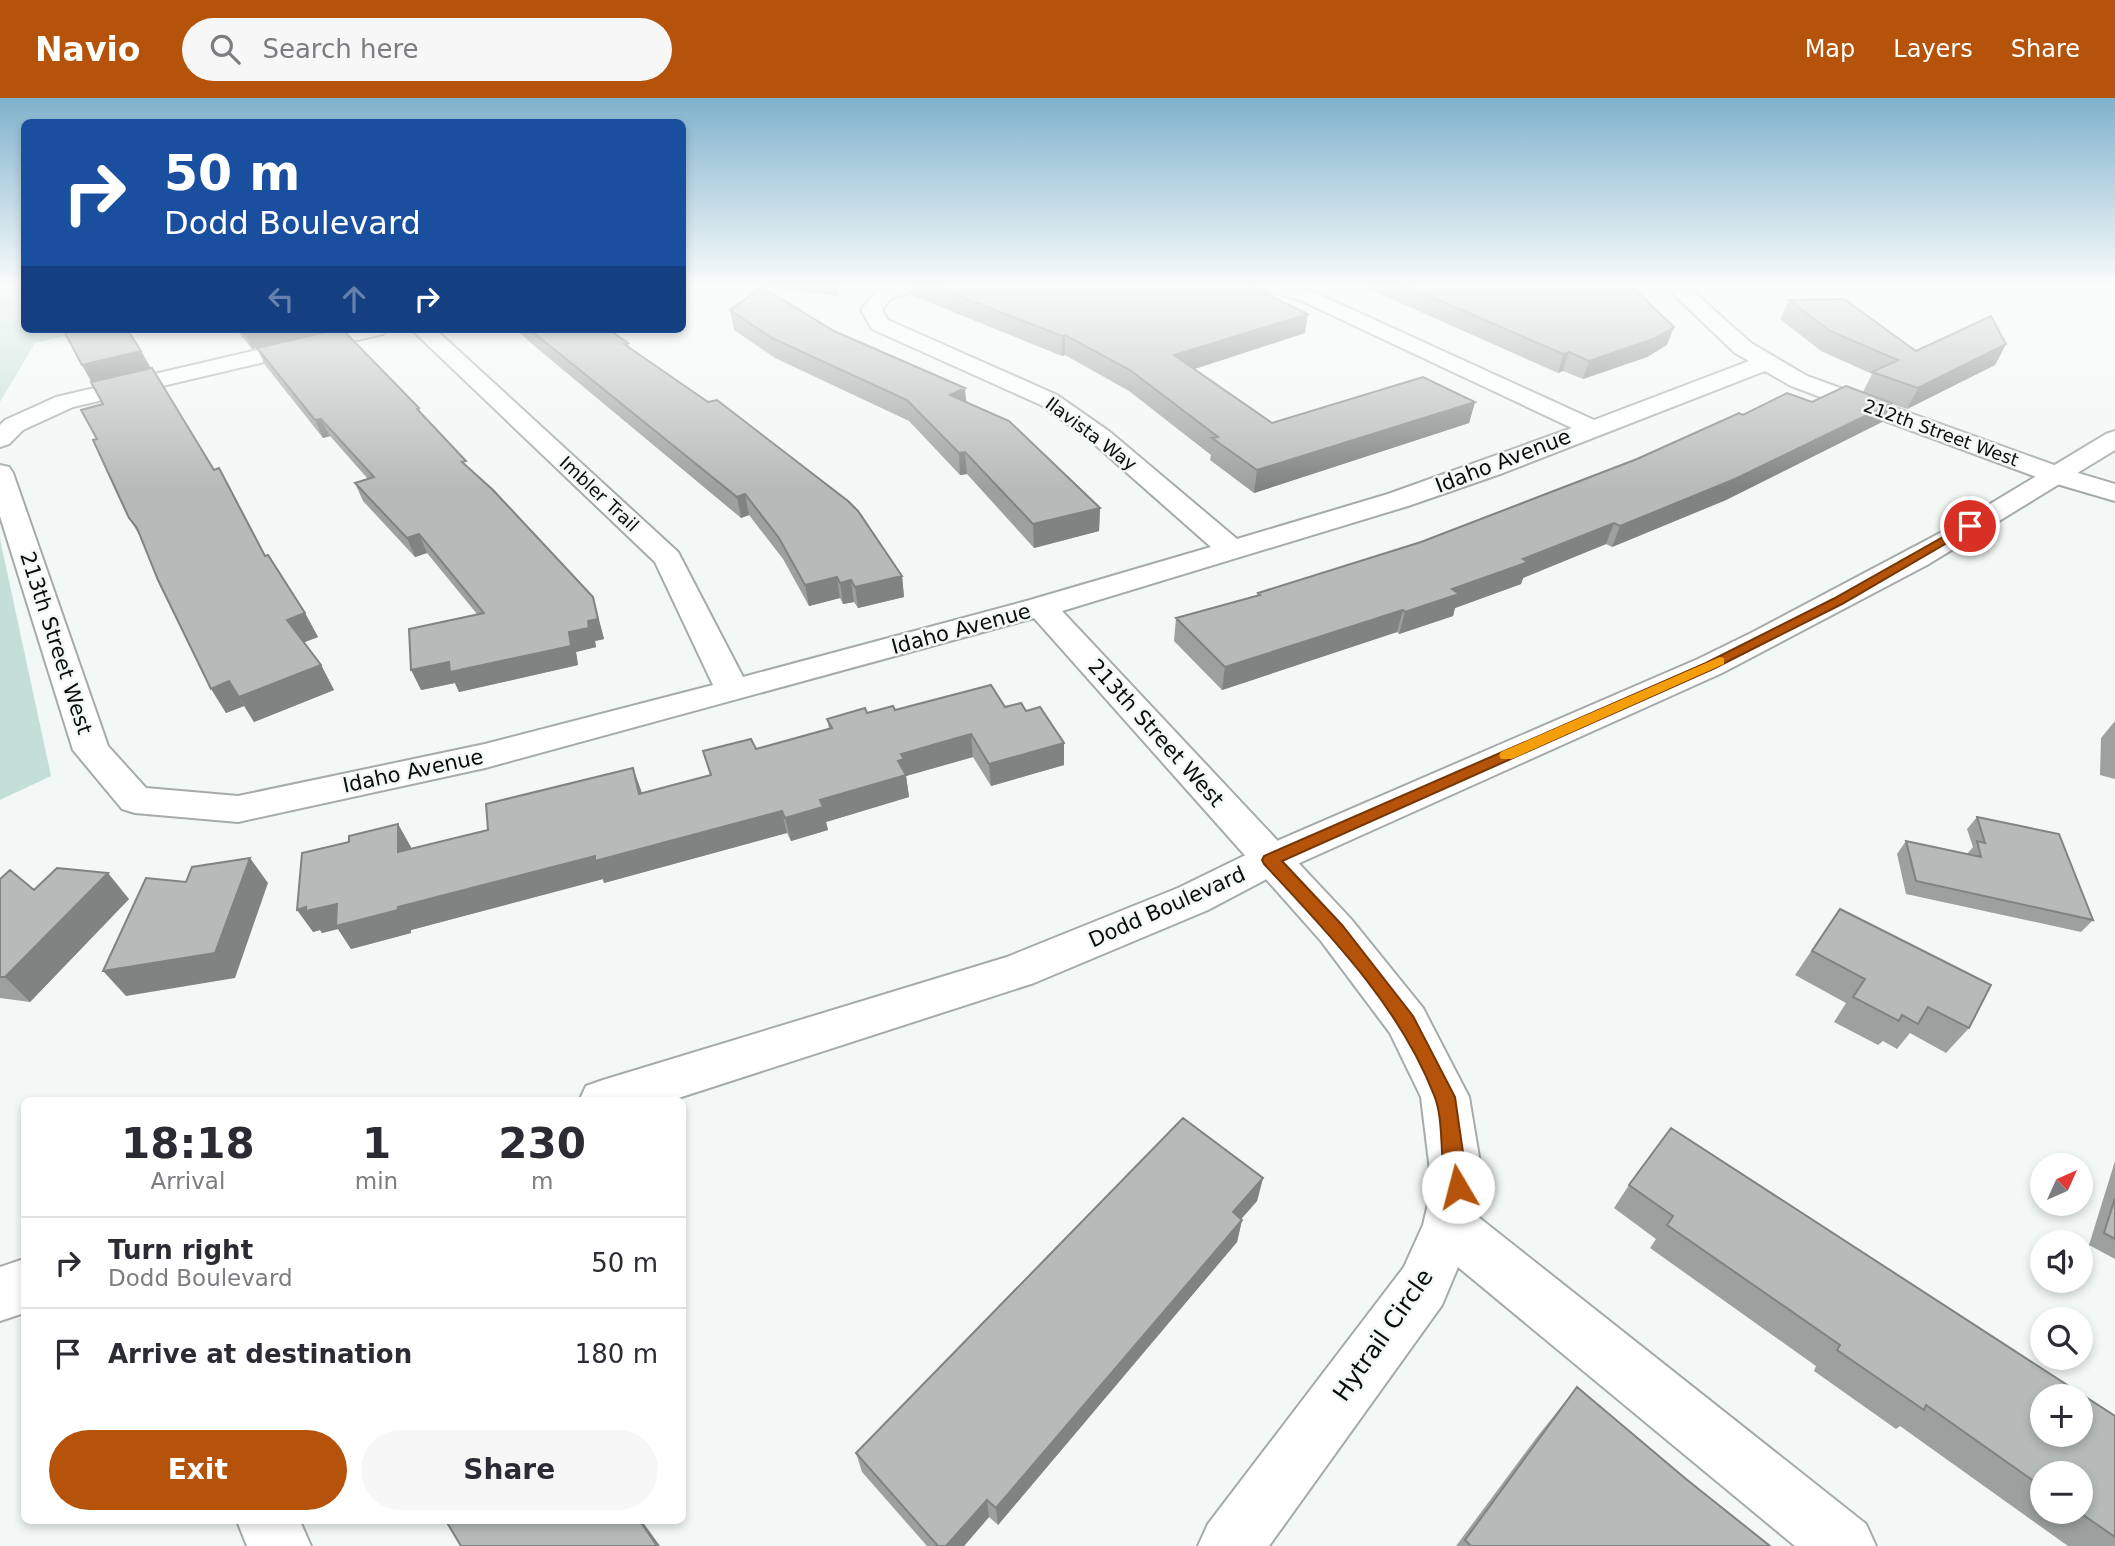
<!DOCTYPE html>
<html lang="en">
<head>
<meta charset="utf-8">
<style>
  :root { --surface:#fff; --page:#f7f7f7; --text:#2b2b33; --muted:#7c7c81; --line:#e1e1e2; --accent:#b45309 }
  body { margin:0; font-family:"DejaVu Sans",sans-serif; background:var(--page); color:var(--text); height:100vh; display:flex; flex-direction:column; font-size:26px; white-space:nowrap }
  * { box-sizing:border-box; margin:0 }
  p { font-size:23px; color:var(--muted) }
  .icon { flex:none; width:38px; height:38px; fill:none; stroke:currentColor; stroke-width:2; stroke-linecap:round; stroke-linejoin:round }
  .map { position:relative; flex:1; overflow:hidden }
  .side { position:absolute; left:21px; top:999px; width:665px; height:427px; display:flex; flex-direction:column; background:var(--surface); border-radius:10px; box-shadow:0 4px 10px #0003 }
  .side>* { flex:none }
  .banner { position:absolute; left:21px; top:21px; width:665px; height:214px; border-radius:10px; box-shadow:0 4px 10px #0003; background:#1a4fa0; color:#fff; overflow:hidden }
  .needle { width:46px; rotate:45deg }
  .tools { position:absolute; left:2030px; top:1055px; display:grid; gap:14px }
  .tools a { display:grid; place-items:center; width:63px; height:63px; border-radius:50%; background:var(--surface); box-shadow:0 4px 10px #0003; font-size:35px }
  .pin { position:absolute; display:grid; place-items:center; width:60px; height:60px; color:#fff; margin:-30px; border:4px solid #fff; border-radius:50%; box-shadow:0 2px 7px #0007 }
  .me { position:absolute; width:77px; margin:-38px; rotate:352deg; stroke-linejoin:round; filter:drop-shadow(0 0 5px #0008) }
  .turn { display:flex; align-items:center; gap:24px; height:147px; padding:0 28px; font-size:32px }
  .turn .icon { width:91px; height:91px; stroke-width:2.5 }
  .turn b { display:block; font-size:49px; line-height:60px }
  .lanes { display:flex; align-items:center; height:66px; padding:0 28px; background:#0003; justify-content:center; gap:35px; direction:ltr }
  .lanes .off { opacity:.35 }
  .eta { display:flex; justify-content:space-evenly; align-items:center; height:119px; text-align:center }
  .eta b { font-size:42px; font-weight:600; line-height:49px }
  .button { display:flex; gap:14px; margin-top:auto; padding:14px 28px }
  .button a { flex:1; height:80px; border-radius:42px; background:var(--accent); color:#fff; font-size:28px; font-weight:600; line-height:80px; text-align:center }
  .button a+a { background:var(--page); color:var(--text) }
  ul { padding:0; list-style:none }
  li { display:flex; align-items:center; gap:21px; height:91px; padding:0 28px; border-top:2px solid var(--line) }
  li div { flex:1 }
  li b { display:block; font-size:26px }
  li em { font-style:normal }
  header { display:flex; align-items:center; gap:42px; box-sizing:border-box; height:98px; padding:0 35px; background:var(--accent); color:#fff }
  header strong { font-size:33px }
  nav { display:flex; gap:38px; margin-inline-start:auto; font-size:24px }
  .search { width:490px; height:63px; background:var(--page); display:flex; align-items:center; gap:18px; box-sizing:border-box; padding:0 24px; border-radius:38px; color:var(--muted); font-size:26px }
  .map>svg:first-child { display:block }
  .green { fill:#c4dfd7 }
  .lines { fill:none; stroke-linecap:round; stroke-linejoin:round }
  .street-casing { stroke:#a6abaa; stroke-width:4 }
  .secondary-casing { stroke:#a6abaa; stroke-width:4 }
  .street { fill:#fff; fill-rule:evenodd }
  .secondary { fill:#fff; fill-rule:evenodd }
  .wall { fill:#9ca19f; fill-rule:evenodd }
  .shaded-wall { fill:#7f8382 }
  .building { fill:#b5bbb9; stroke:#7f8382; stroke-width:2; fill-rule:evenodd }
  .route { fill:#b45309; stroke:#753606; stroke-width:2 }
  .slow { fill:#f59e0b }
  .labels { text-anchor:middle; stroke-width:5; stroke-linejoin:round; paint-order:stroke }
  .far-street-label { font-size:18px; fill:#0a0c0c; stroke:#f2f8f6 }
  .street-label { font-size:21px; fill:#0a0c0c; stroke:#f2f8f6 }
  .near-street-label { font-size:24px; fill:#0a0c0c; stroke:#f2f8f6 }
</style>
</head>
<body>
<header>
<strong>Navio</strong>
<div class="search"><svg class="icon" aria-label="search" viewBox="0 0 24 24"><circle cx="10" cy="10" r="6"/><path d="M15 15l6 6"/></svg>Search here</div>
<nav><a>Map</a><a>Layers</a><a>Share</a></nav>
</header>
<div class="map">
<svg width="2115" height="1448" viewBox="0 0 2115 1448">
  <rect width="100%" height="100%" fill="#f2f8f6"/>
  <!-- green -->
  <path class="green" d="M0,187h24v44h70l-59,14 -35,59z
    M0,441l51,237 -51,24z"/>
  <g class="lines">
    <!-- street casing -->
    <g class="street-casing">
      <path id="street" d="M894,187h31l-3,4 -31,9 -9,12 6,10 169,75 53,37 127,107 151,-45 184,-66 -270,-127 -39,-12 -3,-4h30l26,8 278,127 155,-59 -14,-8 -71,-68h22l65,58 56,33 261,94 47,14v17l-65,-19 -259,-96 -26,-15 -262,102 -95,33 -346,105 289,308 72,89 46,89 15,90 -7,29 389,308 10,22h-81l-337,-279 -16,38 -173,241h-71l10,-22 196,-257 19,-42 9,-38 -11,-90 -31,-64 -69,-92 -287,-323 -549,150 -247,54 -103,-9 -13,-4 -49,-59 -73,-234v-51l9,2 4,6 95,273 38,42 92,8 247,-52 228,-59 -58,-123 -244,-233h24l243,223 65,125 287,-77 181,-53 -119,-105 -51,-37 -169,-76 -11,-19 16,-20z
        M347,231h39l-3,5 -310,73 -50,23 -14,14 -9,3v-22l5,-5 51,-23z
        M237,1423h63l11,25h-64z"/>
    </g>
    <!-- secondary casing -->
    <g class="secondary-casing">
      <path id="secondary" d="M2115,333v19l-188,115 -205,108 -438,197 -76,40 -174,73 -365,118h-90l7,-15 17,-6 404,-123 171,-69 78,-38 442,-191 53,-26 206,-109 149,-90z
        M24,1161v54l-24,8v-54z"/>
    </g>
    <!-- street -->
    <use href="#street" class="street"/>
    <!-- secondary -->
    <use href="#secondary" class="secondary"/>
  </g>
  <!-- wall -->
  <path class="wall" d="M747,187h93l-2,11 -76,-9 72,44 132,71 134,106 -1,23 -65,17 -67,-74 -7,1 -51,-54 -134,-63 -41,-28 -4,-20 32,-23z
    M910,187h338l57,48 -111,36 78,54 203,-21 -6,21 -215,70 -44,-33 1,-5 -82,-64 -64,-36 -3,1 -151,-61z
    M1360,187h270l37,60 -20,12 -64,22 -20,-8 -5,2z
    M1789,202l127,51 90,-7 -11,21 -88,44 -15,-5 -10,18 -156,78 -114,47 -6,-3 -83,34 -2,6 -66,24 -2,8 -54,18 -2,-2 -175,58 -48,-49 2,-23 81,-22 1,-3 163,-51 216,-83 106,-44 120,-23 9,-18 -51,-23 -41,-32z
    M236,231h97v1l-81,19z
    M515,231h93l20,14 2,6 272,227 2,21 -46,11 -4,-6 -11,2 -3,-6 -31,8 -26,-47 -34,-44 -8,3 -209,-174z
    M257,250l162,60 3,7 47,53 124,129 11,42 -9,2 1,6 -20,5 2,13 -119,27 -4,-9 -34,7 56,-76 -50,-61 -12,4 -52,-56 -8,-18 13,-4 -38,-43 -7,2 -58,-73z
    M141,253l124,205 40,57 13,24 -14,5 17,23 13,25 -80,32 -10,-16 -18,7 -85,-175 -12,-20 -32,-79 6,-35 -21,-39z
    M1005,609l21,4 38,32v22l-73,21 -18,-29 -67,19 3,21 -83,25 2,8 -37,11 -4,-8 -183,50 -1,-4 -192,51v3l-60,16 -13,-20 -16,4 -2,-3 -7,2 36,-90 49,-18 13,25 230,-56 69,-18 -7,-24 53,-2 73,-20 -2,-10 68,-9z
    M2115,623v58l-15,-4 1,-37z
    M1977,719l116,103 -12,12 -175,-38 -9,-40 9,-13 61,13 6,-7 -6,-18z
    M0,781l34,11 95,9 -99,103 -30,-4z
    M1840,811l129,119 -23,25 -36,-20 -13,16 -14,-8 -5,4 -44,-23 12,-19 -51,-28z
    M2115,1063v98l-26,-14z
    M1263,1080l-6,23 -16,18 1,1 -5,22 -239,283 -9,-8 -25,29h-37l-65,-74 -6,-19z
    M1629,1087l486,231v130h-47l-168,-120 -4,3 -82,-58 2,-5 -166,-118 6,-9 -42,-31zM2042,1376l39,38h-39z
    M1577,1289l109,92 84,67h-314l81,-109z"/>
  <!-- shaded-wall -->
  <path class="shaded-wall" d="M836,187h4l-2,11z
    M1308,216l-3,19 -132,43 1,-21z
    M1674,229l-7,18 -20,12 -64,22 6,-18z
    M267,231h66v1l-81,19 -7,-15z
    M1065,237v20l-3,1v-20z
    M2006,246l-11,21 -88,44 11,-21z
    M141,253l11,21 -58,13 -12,-20z
    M1569,254l-6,19 -5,2 5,-19z
    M965,290l2,22 -17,-15z
    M1475,304l-6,21 -215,70 3,-23z
    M1892,305l-10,19 -156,78 -114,47 8,-21z
    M321,321l9,17 -7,2 -8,-18z
    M965,354l2,22 -7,1 -1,-22z
    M745,396l4,21 -8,3 -4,-21z
    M1100,410l-1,23 -65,17 -1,-24z
    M1614,425l-8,21 -83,34 -2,6 -66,24 -2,8 -54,18 6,-22 47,-23z
    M419,436l8,19 -12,4 -8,-19z
    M902,478l2,21 -46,11 -3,-21z
    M837,479l3,21 -31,8 -4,-21z
    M851,482l3,22 -11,2 -3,-21z
    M593,499l11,42 -9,2 1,6 -20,5 2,13 -119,27 -4,-9 -34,7 -10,-20 158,-38 19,-11z
    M1403,512l-6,22 -175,58 3,-23z
    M305,515l13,24 -18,7 -13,-24z
    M321,567l13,25 -80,32 -15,-25z
    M229,583l15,25 -18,7 -15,-24z
    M971,636l2,23 -67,19 3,21 -83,25 2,8 -37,11 -6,-23 113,-57 3,-7z
    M1064,645v22l-73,21 -2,-22z
    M633,670l8,22 6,26 -8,-22z
    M782,713l5,22 -183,50 -1,-4 -192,51v3l-60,16 -13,-20 -16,4 -2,-3 -7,2 -16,-22 9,-3 31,-3 61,3 197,-51z
    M398,726l13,23v27l-13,-22z
    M250,760l18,25 -33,95 -109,18 -23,-25z
    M108,775l21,26 -99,103 -25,-25z
    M1263,1080l-6,23 -29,33 5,-22z
    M1242,1122l-5,22 -239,283 -2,-17z
    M987,1402l2,17 -25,29h-18z
    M640,1423h2l18,25h-3z"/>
  <!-- building -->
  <path class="building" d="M931,187h317l60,29 -134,41 98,68 151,-46 52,25 -218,68 -45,-32 6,-1 -88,-67 -65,-35 -3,1z
    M1404,187h226l44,42 -21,12 -64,22 -20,-9 -6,2z
    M762,189l72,44 131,57 -15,7 59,26 91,87 -67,16 -68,-72 -6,1 -52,-53 -135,-62 -42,-28z
    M1844,201l72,52 75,-35 15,28 -88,44 -46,-16 26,-12 -68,-29 -41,-31z
    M63,231h64l14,22 -59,14z
    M241,231h26l-22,5z
    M340,231h2l77,79 -2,1 49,52 -4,1 31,28 100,107 5,22 -10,2 1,7 -20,4 2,14 -121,26 -1,-10 -38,8 -2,-41 75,-16 -65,-79 -12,4 -52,-55 19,-6 -53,-58 -6,1 -58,-72z
    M529,231h79l20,14 -4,1 84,58 9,-2 131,101 10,10 44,65 -47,11 -4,-7 -11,3 -3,-6 -32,8 -26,-47 -34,-44 -8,3z
    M152,270l62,102 5,-2 46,88 3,-1 37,58 -18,7 34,45 -82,32 -10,-16 -18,8 -53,-109 -21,-52 -8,-10 -36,-78 4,-1 -16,-29 22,-6 -12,-22z
    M1846,288l46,17 -157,76 -115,47 -6,-3 -91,36 5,3 -76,27 7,5 -54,18 -2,-2 -178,57 -49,-49 84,-23 -2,-2 163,-51 216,-83 102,-46 4,2 44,-22 25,9z
    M991,587l14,22 16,-4 5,8 14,-4 24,36 -75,21 -18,-30 -70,20 3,5 -6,2 8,14 -86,25 3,7 -38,11 -3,-7 -187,50v-5l-197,51v3l-62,16 1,-22 -31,7v-4l-9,3 5,-57 47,-11v-6l49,-12v28l90,-22 -2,-26 147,-36 6,26 72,-19 -8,-24 48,-12 5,10 76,-21 -5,-9 38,-11 2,5 26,-7 2,4z
    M1977,719l82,17 34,86 -177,-39 -10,-40 75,16 -4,-16 8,2z
    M250,760l-35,95 -112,18 43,-93 40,4 6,-15z
    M57,770l51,5 -103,104h-5v-98l10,-9 24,20z
    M1840,811l151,76 -22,43 -41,-21 -10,17 -16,-9 -3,6 -46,-24 12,-18 -53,-28z
    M1183,1020l80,60 -30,34 9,8 -246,288 -9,-8 -41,46h-8l-82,-93z
    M1671,1030l444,288v121l-36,-25h2v-38h-39v13l-116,-82 -2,5 -87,-60 3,-5 -173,-120 6,-9 -44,-31zM2042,1298h39v39h-39z
    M2115,1100v41l-11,-6z
    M1577,1289l109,92 84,67h-299l-6,-6z
    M446,1423h194l17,25h-196z"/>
  <!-- sky -->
  <linearGradient id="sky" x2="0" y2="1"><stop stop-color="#7fb2cc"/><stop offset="0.48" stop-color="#f9fcfb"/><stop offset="1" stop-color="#f9fcfb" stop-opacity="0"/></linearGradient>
  <rect width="2115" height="390" fill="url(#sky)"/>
  <!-- route -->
  <path class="route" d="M1966,426l10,2 -134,78 -127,64 -433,193 60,64 71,91 42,81 13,90 -3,7 -7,3 -8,-3c-13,-30 -4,-69 -16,-99 -35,-90 -106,-162 -170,-231l-2,-4 2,-4 442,-193 127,-64z"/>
  <!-- slow -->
  <path class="slow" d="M1720,559l4,1v6l-212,95h-11l-2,-4 2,-3z"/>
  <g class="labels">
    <!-- far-street labels -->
    <g class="far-street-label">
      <text transform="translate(1941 335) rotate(20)" y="6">212th Street West</text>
      <text transform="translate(1091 336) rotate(37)" y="6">Ilavista Way</text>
      <text transform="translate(599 396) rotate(43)" y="6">Imbler Trail</text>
    </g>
    <!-- street labels -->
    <g class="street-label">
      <text transform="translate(1503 363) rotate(-21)" y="7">Idaho Avenue</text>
      <text transform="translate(961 531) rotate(-15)" y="7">Idaho Avenue</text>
      <text transform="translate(56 545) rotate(72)" y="7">213th Street West</text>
      <text transform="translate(1156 635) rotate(48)" y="7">213th Street West</text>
      <text transform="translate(413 673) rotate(-12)" y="7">Idaho Avenue</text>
      <text transform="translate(1167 809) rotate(-24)" y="7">Dodd Boulevard</text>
    </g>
    <!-- near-street labels -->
    <g class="near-street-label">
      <text transform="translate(1383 1237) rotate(-55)" y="8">Hytrail Circle</text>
    </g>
  </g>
</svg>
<div class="tools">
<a><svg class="needle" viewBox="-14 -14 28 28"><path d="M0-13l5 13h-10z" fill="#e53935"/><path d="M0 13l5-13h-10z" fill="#7c7c81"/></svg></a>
<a><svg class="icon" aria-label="sound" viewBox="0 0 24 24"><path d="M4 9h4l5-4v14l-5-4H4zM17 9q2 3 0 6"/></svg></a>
<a><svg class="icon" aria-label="search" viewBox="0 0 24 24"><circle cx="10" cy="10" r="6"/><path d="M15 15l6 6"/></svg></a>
<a>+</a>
<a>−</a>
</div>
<div class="pin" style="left:1970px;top:428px;background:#d93025"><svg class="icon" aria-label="arrive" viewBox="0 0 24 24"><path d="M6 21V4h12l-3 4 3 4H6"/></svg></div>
<svg class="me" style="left:1458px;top:1089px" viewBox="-20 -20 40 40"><circle r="19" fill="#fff"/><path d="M0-13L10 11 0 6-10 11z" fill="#b45309"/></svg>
<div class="banner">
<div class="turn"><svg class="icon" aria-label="right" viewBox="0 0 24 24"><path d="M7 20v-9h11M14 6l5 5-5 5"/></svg><div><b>50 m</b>Dodd Boulevard</div></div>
<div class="lanes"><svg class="icon off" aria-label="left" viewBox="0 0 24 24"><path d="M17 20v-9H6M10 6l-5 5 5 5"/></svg><svg class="icon off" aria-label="ahead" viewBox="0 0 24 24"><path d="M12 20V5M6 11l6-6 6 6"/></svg><svg class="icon" aria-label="right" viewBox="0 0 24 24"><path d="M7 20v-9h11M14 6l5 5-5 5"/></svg></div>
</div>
<section class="side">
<div class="eta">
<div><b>18:18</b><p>Arrival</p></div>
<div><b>1</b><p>min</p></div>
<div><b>230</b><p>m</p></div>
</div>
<ul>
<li><svg class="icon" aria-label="right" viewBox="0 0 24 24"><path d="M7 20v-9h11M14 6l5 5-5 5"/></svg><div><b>Turn right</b><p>Dodd Boulevard</p></div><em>50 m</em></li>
<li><svg class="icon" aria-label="arrive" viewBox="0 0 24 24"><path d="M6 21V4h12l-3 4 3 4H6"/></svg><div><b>Arrive at destination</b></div><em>180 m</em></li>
</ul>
<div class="button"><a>Exit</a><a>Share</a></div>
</section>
</div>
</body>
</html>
